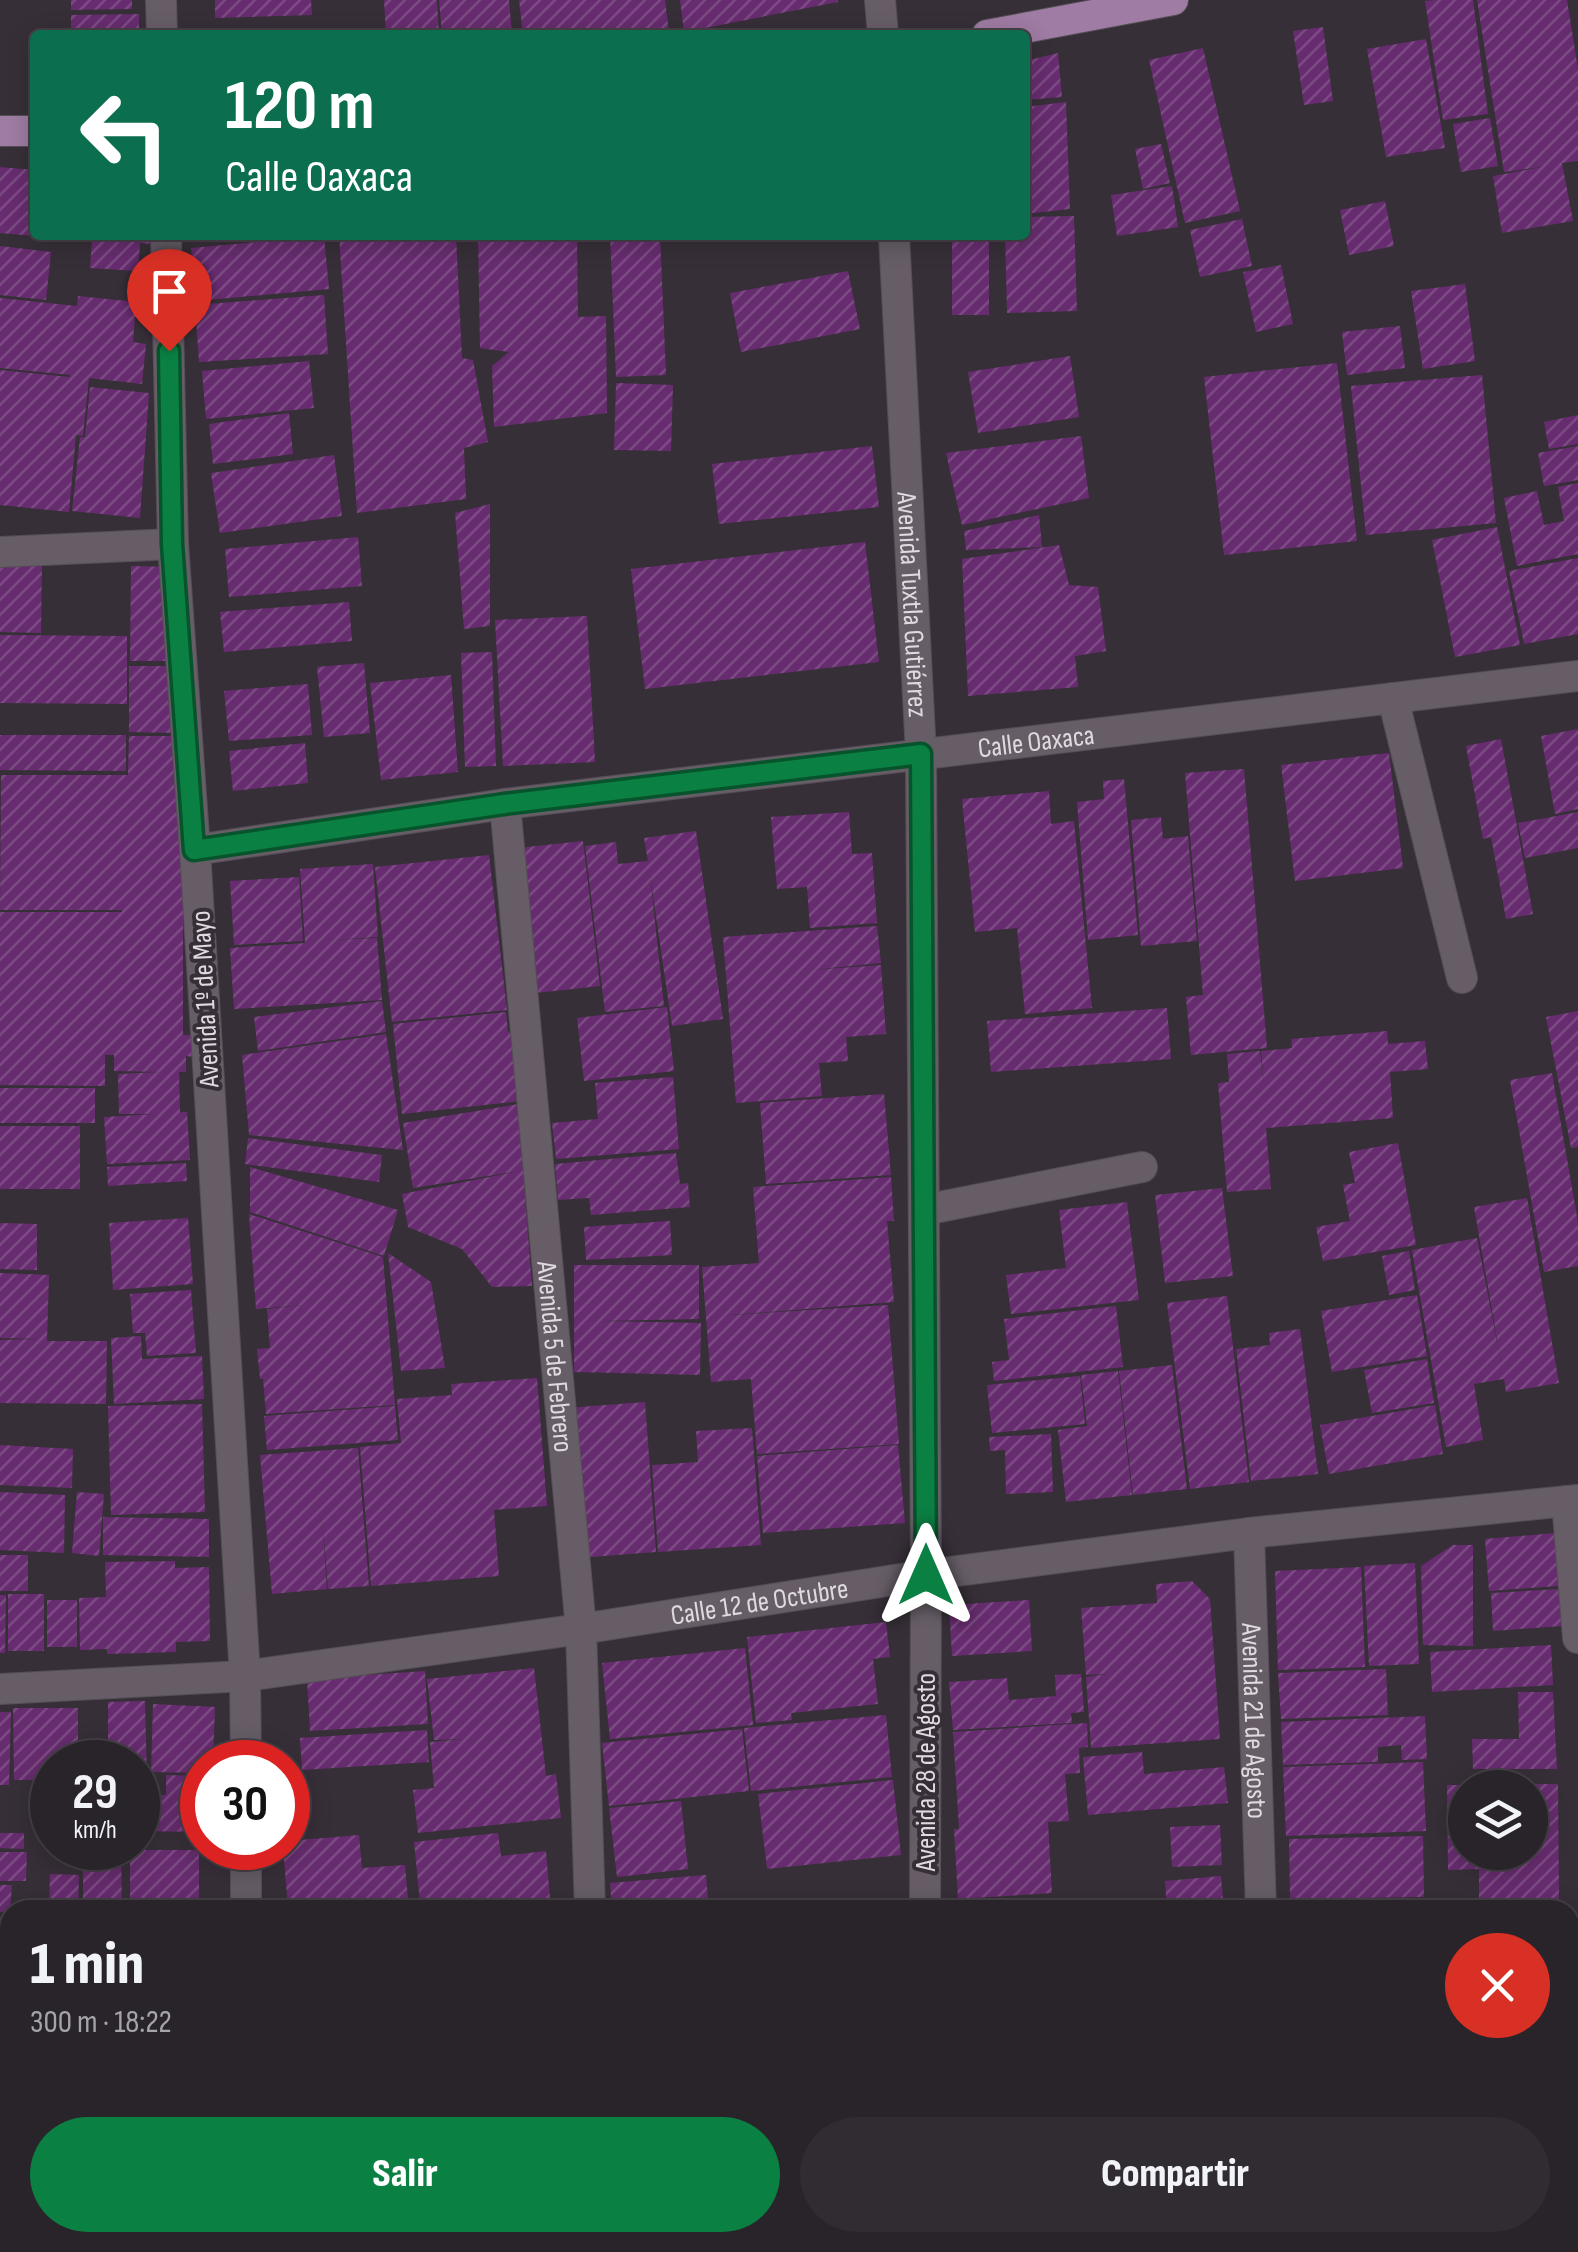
<!DOCTYPE html>
<html lang="es">
<head>
<meta charset="utf-8">
<style>
  :root { --surface:#29232a; --page:#312b32; --text:#f1f3f6; --muted:#a5a4a8; --line:#454047; --accent:#0b8043 }
  body { margin:0; font-family:"Sofia Sans Condensed",sans-serif; background:var(--page); color:var(--text); height:100vh; display:flex; flex-direction:column; font-size:38px; white-space:nowrap }
  * { box-sizing:border-box; margin:0 }
  p { font-size:32px; color:var(--muted) }
  .icon { flex:none; width:55px; height:55px; fill:none; stroke:currentColor; stroke-width:2; stroke-linecap:round; stroke-linejoin:round }
  .map { position:relative; flex:1; overflow:hidden }
  .panel { position:absolute; left:0px; top:1900px; width:1580px; height:352px; display:flex; flex-direction:column; background:var(--surface); border-radius:30px 30px 0 0; box-shadow:0 5px 25px #0003,0 0 0 2px var(--line) }
  .panel>* { flex:none }
  .top-card { position:absolute; left:30px; top:30px; width:1000px; height:210px; border-radius:10px; box-shadow:0 5px 25px #0003,0 0 0 2px var(--line); background:#0b6e4f; color:#fff; overflow:hidden }
  .fabs { position:absolute; left:1448px; top:1770px; display:grid; gap:20px }
  .fabs a { display:grid; place-items:center; width:100px; height:100px; border-radius:50%; background:var(--surface); box-shadow:0 5px 25px #0003,0 0 0 2px var(--line); font-size:50px }
  .speed { position:absolute; left:30px; top:1740px; display:flex; gap:20px; font-size:50px; font-weight:700; text-align:center }
  .speed>* { display:grid; place-content:center; width:130px; height:130px; border-radius:50%; background:var(--surface); box-shadow:0 5px 25px #0003,0 0 0 2px var(--line); line-height:1 }
  .speed small { font-size:25px; font-weight:400 }
  .speed .limit { border:15px solid #d22; background:#fff; color:#111 }
  .pin { position:absolute; display:grid; place-items:center; width:85px; height:85px; color:#fff; margin:-102px -42px; border-radius:50% 50% 50% 0; rotate:-45deg; box-shadow:0 0 10px #0007 }
  .pin .icon { rotate:45deg }
  .me { position:absolute; width:110px; margin:-55px; rotate:0deg; stroke-linejoin:round; filter:drop-shadow(0 0 8px #0008) }
  .turn { display:flex; align-items:center; gap:35px; height:210px; padding:0 30px; font-size:45px }
  .turn .icon { width:130px; height:130px; stroke-width:2.5 }
  .turn b { display:block; font-size:70px; line-height:85px }
  .round { display:grid; place-items:center; flex:none; width:105px; height:105px; border-radius:52px; background:var(--page) }
  .head { display:flex; align-items:center; justify-content:space-between; height:170px; padding:0 30px }
  h1 { font-size:60px; font-weight:800; line-height:75px }
  .primary-button { display:flex; gap:20px; margin-top:auto; padding:20px 30px }
  .primary-button a { flex:1; height:115px; border-radius:60px; background:var(--accent); color:#fff; font-size:40px; font-weight:800; line-height:115px; text-align:center }
  .primary-button a+a { background:var(--page); color:var(--text) }
  .map>svg:first-child { display:block }
  .building { fill:url(#building-hatch) }
  .lines { fill:none; stroke-linecap:round; stroke-linejoin:round }
  .minor-casing { stroke:#544e55; stroke-width:32 }
  .major-casing { stroke:#544e55; stroke-width:32 }
  .minor { stroke:#665d67; stroke-width:30 }
  .major { stroke:#9f7ca3; stroke-width:30 }
  .route-casing { stroke:#07532c; stroke-width:25 }
  .route { stroke:#0b8043; stroke-width:18 }
  .labels { text-anchor:middle; stroke-width:8; stroke-linejoin:round; paint-order:stroke }
  .street-label { font-size:28px; fill:#e0dae0; stroke:#372f38 }
</style>
</head>
<body>
<div class="map">
<svg width="1578" height="2252" viewBox="0 0 1578 2252">
  <defs>
    <pattern id="building-hatch" width="6" height="6" patternUnits="userSpaceOnUse" patternTransform="scale(2.5)"><rect width="6" height="6" fill="#672c6f"/><path d="M-1 1l2-2M0 6l6-6M5 7l2-2" fill="none" stroke="#7c4a83"/></pattern>
  </defs>
  <rect width="100%" height="100%" fill="#372f38"/>
  <!-- building -->
  <path class="building" d="M71,0h61v9l-61,1z
    M215,0h96l1,15 -97,3z
    M384,0h53l2,35h-53z
    M439,0h70l3,35h-70z
    M519,0h146l4,32 -24,3h-122z
    M680,0h158v2l-154,30z
    M1436,0h37l15,114 -45,6 -18,-119z
    M1477,0h90l11,69v92l-16,2 11,58 -71,12 -9,-57 49,-9 -38,5z
    M139,14v21h-68v-20z
    M1323,27l10,74 -29,4 -11,-74z
    M1426,39l19,109 -59,9 -19,-108z
    M1203,48l37,163 -55,12 -36,-163z
    M1058,53l4,44 -37,3v-39z
    M1066,102l4,107 -45,5v-107z
    M1490,118l8,48 -37,6 -8,-48z
    M1161,144l9,39 -27,6 -8,-40z
    M0,167l35,3v66l-35,-3z
    M1172,186l6,41 -61,9 -6,-41z
    M1385,201l9,45 -45,9 -9,-45z
    M1074,216l3,95 -70,2 -2,-78h20v-18z
    M1242,219l10,47 -52,11 -10,-47z
    M71,235h82l-1,9 -12,-1 -2,28 -48,-3 2,-28 -21,-2z
    M339,235h117l6,123 11,2 15,82 -24,6 2,51 -109,14z
    M478,235h99l1,82 28,-1 1,97 -113,14 -2,-61 17,-14 -29,-4z
    M610,235h50l6,140 -50,2z
    M952,235h37v80h-37z
    M324,236l5,53 -133,12 -5,-53z
    M0,246l51,6 -5,48 -46,-5z
    M1281,265l12,59 -37,8 -13,-60z
    M848,271l12,58 -119,23 -11,-59z
    M1465,284l10,77 -52,8 -12,-78z
    M324,295l4,59 -129,8 -4,-57z
    M78,296l58,6 -3,40 13,2 -4,40 -53,-6 -6,58 -7,-1 -7,77 -69,-7v-135l70,7v-2l-70,-7v-70l77,8z
    M1400,326l5,42 -58,7 -5,-43z
    M1070,356l9,61 -101,16 -10,-61z
    M309,361l5,47 -108,11 -4,-48z
    M1337,363l20,178 -133,14 -20,-178z
    M1482,375l14,148 -130,12 -15,-149z
    M616,383l57,2 -2,66 -57,-1z
    M90,387l59,6 -9,125 -68,-7 8,-74h5z
    M289,413l4,41 -80,10 -4,-40z
    M1578,415v29l-29,5 -5,-27z
    M1081,436l8,62 -127,27 -16,-72z
    M872,446l7,61 -160,17 -7,-60z
    M1578,446v34l-34,6 -6,-33z
    M334,455l8,61 -122,17 -9,-60z
    M1578,483v71l-61,12 -13,-68 33,-7 7,34 20,-4 -6,-34z
    M490,504v122l-26,3 -9,-116z
    M1039,515l3,32 -76,3 -2,-19z
    M1497,527l23,118 -65,12 -23,-117z
    M358,537l4,49 -133,11 -4,-48z
    M865,542l14,120 -234,27 -14,-120z
    M1059,545l10,40 29,2 8,64 -31,5 3,31 -110,9 -6,-137z
    M1578,558v76l-54,10 -15,-73z
    M0,559l42,1 -1,73 -41,-1z
    M131,566l40,1 -1,94h-40z
    M349,602l3,39 -128,11 -4,-40z
    M587,616l8,146 -92,4 -8,-146z
    M0,635l127,1v68l-127,-1z
    M492,652l4,114 -31,1 -4,-114z
    M364,663l6,70 -46,4 -7,-70z
    M129,666h43v67l-43,-1z
    M451,675l7,97 -77,8 -11,-97z
    M308,684l4,51 -83,6 -5,-50z
    M1578,729v80l-23,5 -14,-78z
    M0,735h126v36l-126,-1z
    M129,736h48l6,47v252h12l-1,22 -8,-1v16h-7l1,40h7l3,48 -83,4 -3,-47 52,-3h-37l-1,-40 42,-2 -46,-1v-16h-9v31l-105,-1v-173h122v-2h-122l1,-135h127z
    M1501,739l32,175 -27,5 -15,-82 -8,2 -17,-93z
    M305,743l3,40 -75,8 -4,-40z
    M1389,753l14,115 -108,13 -14,-116z
    M1244,769l23,279 -76,7 -5,-58 17,-2 -18,-222z
    M1124,779l14,156 -50,5 -11,-138 27,-3 -1,-18z
    M1049,791l2,33 23,-3 18,187 -67,6 -8,-86 -42,4 -13,-133z
    M849,812l3,42 20,-1 5,70 -67,5 -3,-41 -30,2 -6,-72z
    M1578,812v36l-53,10 -7,-35z
    M1161,817l2,22 25,-3 9,105 -56,5 -10,-126z
    M696,831l27,188 -51,7 -22,-151 14,131 -59,6 -20,-166 31,-4 2,22 30,-3 -4,-23z
    M583,841l17,145 -64,7 -18,-145z
    M489,855l18,155 -115,12 -17,-155z
    M373,864l5,73 -49,3 48,-2 5,62 -148,9 -4,-61 75,-5 -5,-74z
    M299,877l4,64 -69,4 -4,-64z
    M877,926l4,37 -71,7 71,-5 5,69 -40,3 2,24 -29,2 3,33 -86,7 -13,-166z
    M382,1001l4,31 -128,19 -4,-34z
    M667,1007l7,64 -90,10 -7,-63z
    M1167,1008l4,51 -180,13 -4,-51z
    M1578,1011v136l-7,1 -25,-131z
    M506,1012l2,20 7,-1 6,70 -119,13 -9,-90z
    M1387,1031l1,13 37,-3 3,28 -38,3 3,46 -127,10 5,61 -44,3 -9,-109 11,-1 -2,-28 33,-3 4,33 -3,-33 31,-3 -1,-9z
    M386,1034l17,116 -154,-15 -7,-80z
    M1552,1073l26,149v44l-34,6 -34,-192z
    M673,1077l6,72 -123,10 -4,-36 46,-4 -3,-36z
    M0,1088h95v35h-95z
    M884,1094l7,81 -125,9 -6,-81z
    M519,1104l11,65 -7,1 9,116 -40,1 -30,-38 -54,-22 -6,-33 118,-23 -107,17 -10,-65z
    M0,1126h80v63h-80z
    M248,1138l134,17 -3,27 -134,-18z
    M1398,1143l18,102 -93,16 -7,-34 34,-6 -7,-36 12,-2 -6,-31z
    M676,1153l4,31 8,-1 2,24 -99,8 -2,-17 -31,2 -3,-36z
    M186,1163l1,18 -79,5 -1,-19z
    M250,1167l148,43 -14,46 -134,-44z
    M891,1177l3,44h-7l7,81 -178,14 172,-11 11,139 -142,10 -6,-75 -40,3 -9,-115 57,-4 -6,-76z
    M1222,1188l11,88 -68,7 -10,-88z
    M1527,1198l32,185 -53,9 -2,-13 -30,5 9,56 -37,7 -34,-197 65,-12 24,124 -27,-155z
    M1127,1202l12,98 -128,14 -5,-39 60,-7 -7,-58z
    M249,1214l134,43 12,148 -129,9 -3,-35h-3l-3,-30 13,-1 -3,-39 36,-4 -47,4z
    M188,1218l5,66 -80,6 -4,-67z
    M670,1221l2,34 -86,5 -2,-33z
    M0,1223l37,1v46l-37,-1z
    M1409,1251l6,39 -26,5 -7,-39z
    M388,1253l43,29 14,86 -44,3z
    M574,1265h125v54l-98,2 100,2 -1,52 -126,-3z
    M0,1273l49,2 -2,66h60l-1,63 -106,-1v-63l41,-1 -41,-1z
    M191,1290l5,63 -49,3 -2,-23h-12l-3,-39z
    M1417,1295l10,61 -95,16 -11,-61z
    M1227,1296l22,186 -59,7 -23,-186z
    M1116,1306l7,61 -129,14 -2,-19 17,-2 -5,-41z
    M1300,1329l18,145 -67,7 -15,-132 34,-4 -1,-12z
    M141,1336l1,23 60,-3 2,43 -90,5 -3,-66z
    M1427,1359l7,44 -62,10 -8,-43z
    M1172,1365l15,124 -54,6 -14,-124z
    M1118,1371l14,124 -66,7 -8,-72 29,-4 -6,-51z
    M1080,1376l5,48 -93,9 -5,-48z
    M537,1378l10,128 -53,4 5,66 -128,10 -11,-139 41,-4 -4,-44 55,-4 -1,-11z
    M645,1402l11,150 -78,6 -12,-150z
    M202,1404l3,108 -94,3 -3,-109z
    M1435,1405l8,49 -114,20 -9,-49z
    M395,1406l3,34 -131,10 -3,-34z
    M752,1428l9,117 -103,7 -6,-87 46,-3 -2,-31z
    M1051,1434l2,58 -47,2 -1,-44 -15,1 -1,-14z
    M0,1445l73,4 -1,39 -72,-3z
    M898,1445l7,78 -142,10 -6,-77z
    M358,1448l11,138 -41,3 -6,-74 5,74 -55,5 -12,-139z
    M0,1492l65,3 -1,58 -64,-3z
    M77,1492l27,2 -5,62 -27,-3z
    M103,1517l106,2v38l-106,-2z
    M1555,1533l3,53 -69,5 -4,-52z
    M1453,1545h20v101l-50,-1 -2,-79z
    M0,1555h28v36h-28z
    M175,1561v7l34,-1 1,74 -34,1v10l-69,2v-5l-27,1 -1,-52 27,-1 -1,-35z
    M1415,1563l4,101 -50,2 -5,-100z
    M1361,1567l4,100 -87,3 -3,-99z
    M1192,1581l18,18 10,140 -129,9 -5,-71 21,-3 -21,1 -5,-67 76,-5 -1,-19z
    M1560,1589l2,37 -69,5 -2,-38z
    M8,1594h36v57h-36z
    M0,1595h6l-1,58h-5z
    M47,1600h30v47h-30z
    M1029,1600l3,51 -80,5 -3,-51z
    M886,1622l4,35 -17,2 5,45 -87,9 1,7 -36,3 -9,-86z
    M1551,1645l2,40 -121,7 -2,-40z
    M745,1648l8,77 -143,14 -8,-76z
    M534,1668l12,108 10,-2 5,44 -143,15 -5,-43 21,-2 -4,-46 33,-3 -29,1 -7,-61z
    M1386,1669l2,46 -107,4 -3,-46z
    M425,1671l3,53 -118,7 -3,-52z
    M1081,1674l3,38 -13,1 1,10 -119,7 -4,-48 58,-4 2,22 47,-4 -1,-21z
    M1518,1692h35l4,77h-84l-1,-30h47z
    M145,1701l2,77h-9v-16h-30v-60z
    M153,1704l62,3 -2,55h-11v11l-51,-1z
    M13,1708h65v54h-26v18h-38z
    M0,1712h11l-2,73h-9z
    M886,1715l6,62 -141,14 -7,-63z
    M1425,1716l2,43 -25,1 -1,-15 -23,2v15l-95,3 -2,-43z
    M1087,1723l1,24 -9,1 1,25 -15,1 4,47 -21,1 4,71 -94,6 -4,-70h5l-6,-97z
    M742,1729l7,62 -140,15 -7,-63z
    M427,1730l2,32 -127,8 -2,-32z
    M1142,1752l2,22 80,-7 4,36 -140,12 -5,-58z
    M1423,1762l3,69 -140,5 -3,-69z
    M166,1775l36,1v56l-64,-1v-36h28z
    M893,1780l8,75 -134,14 -9,-75z
    M1518,1784h40l1,116h-80v-31l-31,1 -1,-85h18v67h65v-64h-12z
    M48,1787h4v61h26v5l-29,1z
    M681,1801l7,68 -71,8 -8,-69z
    M1220,1825l2,40 -50,2 -2,-40z
    M0,1833h24v16l-24,-1z
    M498,1833l3,23 45,-5 5,59h-105v-11l-26,3 -6,-60z
    M359,1835l3,33 43,-3 3,33 -120,9 -5,-59h5v-7z
    M1423,1836l1,61 -134,2 -1,-60z
    M130,1850h69v60h-69z
    M83,1851h38l1,59h-39z
    M0,1852h27l-1,29h-26z
    M50,1874l29,1 -1,35h-29z
    M706,1875l3,35h-97l-2,-27z
    M1221,1876l3,34h-57l-2,-29z
    M0,1885h12l-2,27h-10z
    M1432,1902v8h-138v-6z
    M0,1917h10v75h-10z
    M0,1994h10v23h-10z
    M0,2019h10v35h-10z
    M0,2059h10v65h-10z
    M0,2128h5v29h5v33h-10z
    M1570,2167h8l-2,77h-6z
    M0,2209h10v33h67v10h-77z
    M161,2242h56l1,7h-57z
    M284,2242h118l1,10h-118z
    M421,2242h129v10h-129z
    M620,2242h130l1,10h-131z
    M798,2242h89l1,7 -90,1z
    M955,2242h133v10h-133z
    M1295,2242l116,7v3h-116z
    M1447,2246l130,1v5h-130z"/>
  <g class="lines">
    <!-- minor casing -->
    <g class="minor-casing">
      <g id="minor">
        <path d="M161,0l1,35"/>
        <path d="M880,0l3,35"/>
        <path d="M166,235l7,309 22,306 50,826 1,86"/>
        <path id="s1" d="M894,235l27,519 5,821 -1,335"/>
        <path d="M0,552l173,-8"/>
        <path d="M1393,698l69,280"/>
        <path id="s2" d="M505,804l76,825 9,281"/>
        <path id="s3" d="M195,850l310,-46 1073,-128"/>
        <path d="M924,1210l218,-43"/>
        <path d="M1567,1501l11,137"/>
        <path id="s4" d="M1249,1533l12,377"/>
        <path id="s5" d="M0,1689l245,-13 336,-47 345,-54 323,-42 329,-33"/>
        <path d="M246,1848v62"/>
        <path d="M248,2242v10"/>
        <path d="M600,2242v10"/>
        <path d="M1264,2242v10"/>
        <path d="M923,2252v-10"/>
      </g>
    </g>
    <!-- major casing -->
    <g class="major-casing">
      <path id="major" d="M987,35l186,-35
        M0,131h35"/>
    </g>
    <!-- minor -->
    <use href="#minor" class="minor"/>
    <!-- major -->
    <use href="#major" class="major"/>
  </g>
  <g class="lines">
    <!-- route casing -->
    <g class="route-casing">
      <path id="route" d="M169,351l3,193 22,306 310,-46 417,-50 5,821"/>
    </g>
    <!-- route -->
    <use href="#route" class="route"/>
  </g>
  <g class="labels">
    <!-- street labels -->
    <g class="street-label">
      <text dy="10" stroke="none"><textPath href="#s1" startOffset="370">Avenida Tuxtla Gutiérrez</textPath></text>
      <text dy="10" stroke="none"><textPath href="#s3" startOffset="848">Calle Oaxaca</textPath></text>
      <text transform="translate(204 999) rotate(-93)" y="10">Avenida 1º de Mayo</text>
      <text dy="10" stroke="none"><textPath href="#s2" startOffset="555">Avenida 5 de Febrero</textPath></text>
      <text dy="10" stroke="none"><textPath href="#s5" startOffset="765">Calle 12 de Octubre</textPath></text>
      <text dy="10" stroke="none"><textPath href="#s4" startOffset="188">Avenida 21 de Agosto</textPath></text>
      <text transform="translate(925 1772) rotate(-90)" y="10">Avenida 28 de Agosto</text>
    </g>
  </g>
</svg>
<div class="fabs">
<a><svg class="icon" aria-label="layers" viewBox="0 0 24 24"><path d="M12 4l9 5-9 5-9-5zM3 14l9 5 9-5"/></svg></a>
</div>
<div class="speed"><div>29<small>km/h</small></div><div class="limit">30</div></div>
<div class="pin" style="left:169px;top:351px;background:#d93025"><svg class="icon" aria-label="arrive" viewBox="0 0 24 24"><path d="M6 21V4h12l-3 4 3 4H6"/></svg></div>
<svg class="me" style="left:926px;top:1575px" viewBox="-20 -20 40 40"><path d="M0-17L14 15 0 8-14 15z" fill="#0b8043" stroke="#fff" stroke-width="4"/></svg>
<div class="top-card">
<div class="turn"><svg class="icon" aria-label="left" viewBox="0 0 24 24"><path d="M17 20v-9H6M10 6l-5 5 5 5"/></svg><div><b>120 m</b>Calle Oaxaca</div></div>
</div>
<section class="panel">
<div class="head"><div><h1>1 min</h1><p>300 m · 18:22</p></div><a class="round" style="background:#d93025;color:#fff"><svg class="icon" aria-label="close" viewBox="0 0 24 24"><path d="M6 6l12 12M18 6L6 18"/></svg></a></div>
<div class="primary-button"><a>Salir</a><a>Compartir</a></div>
</section>
</div>
</body>
</html>
